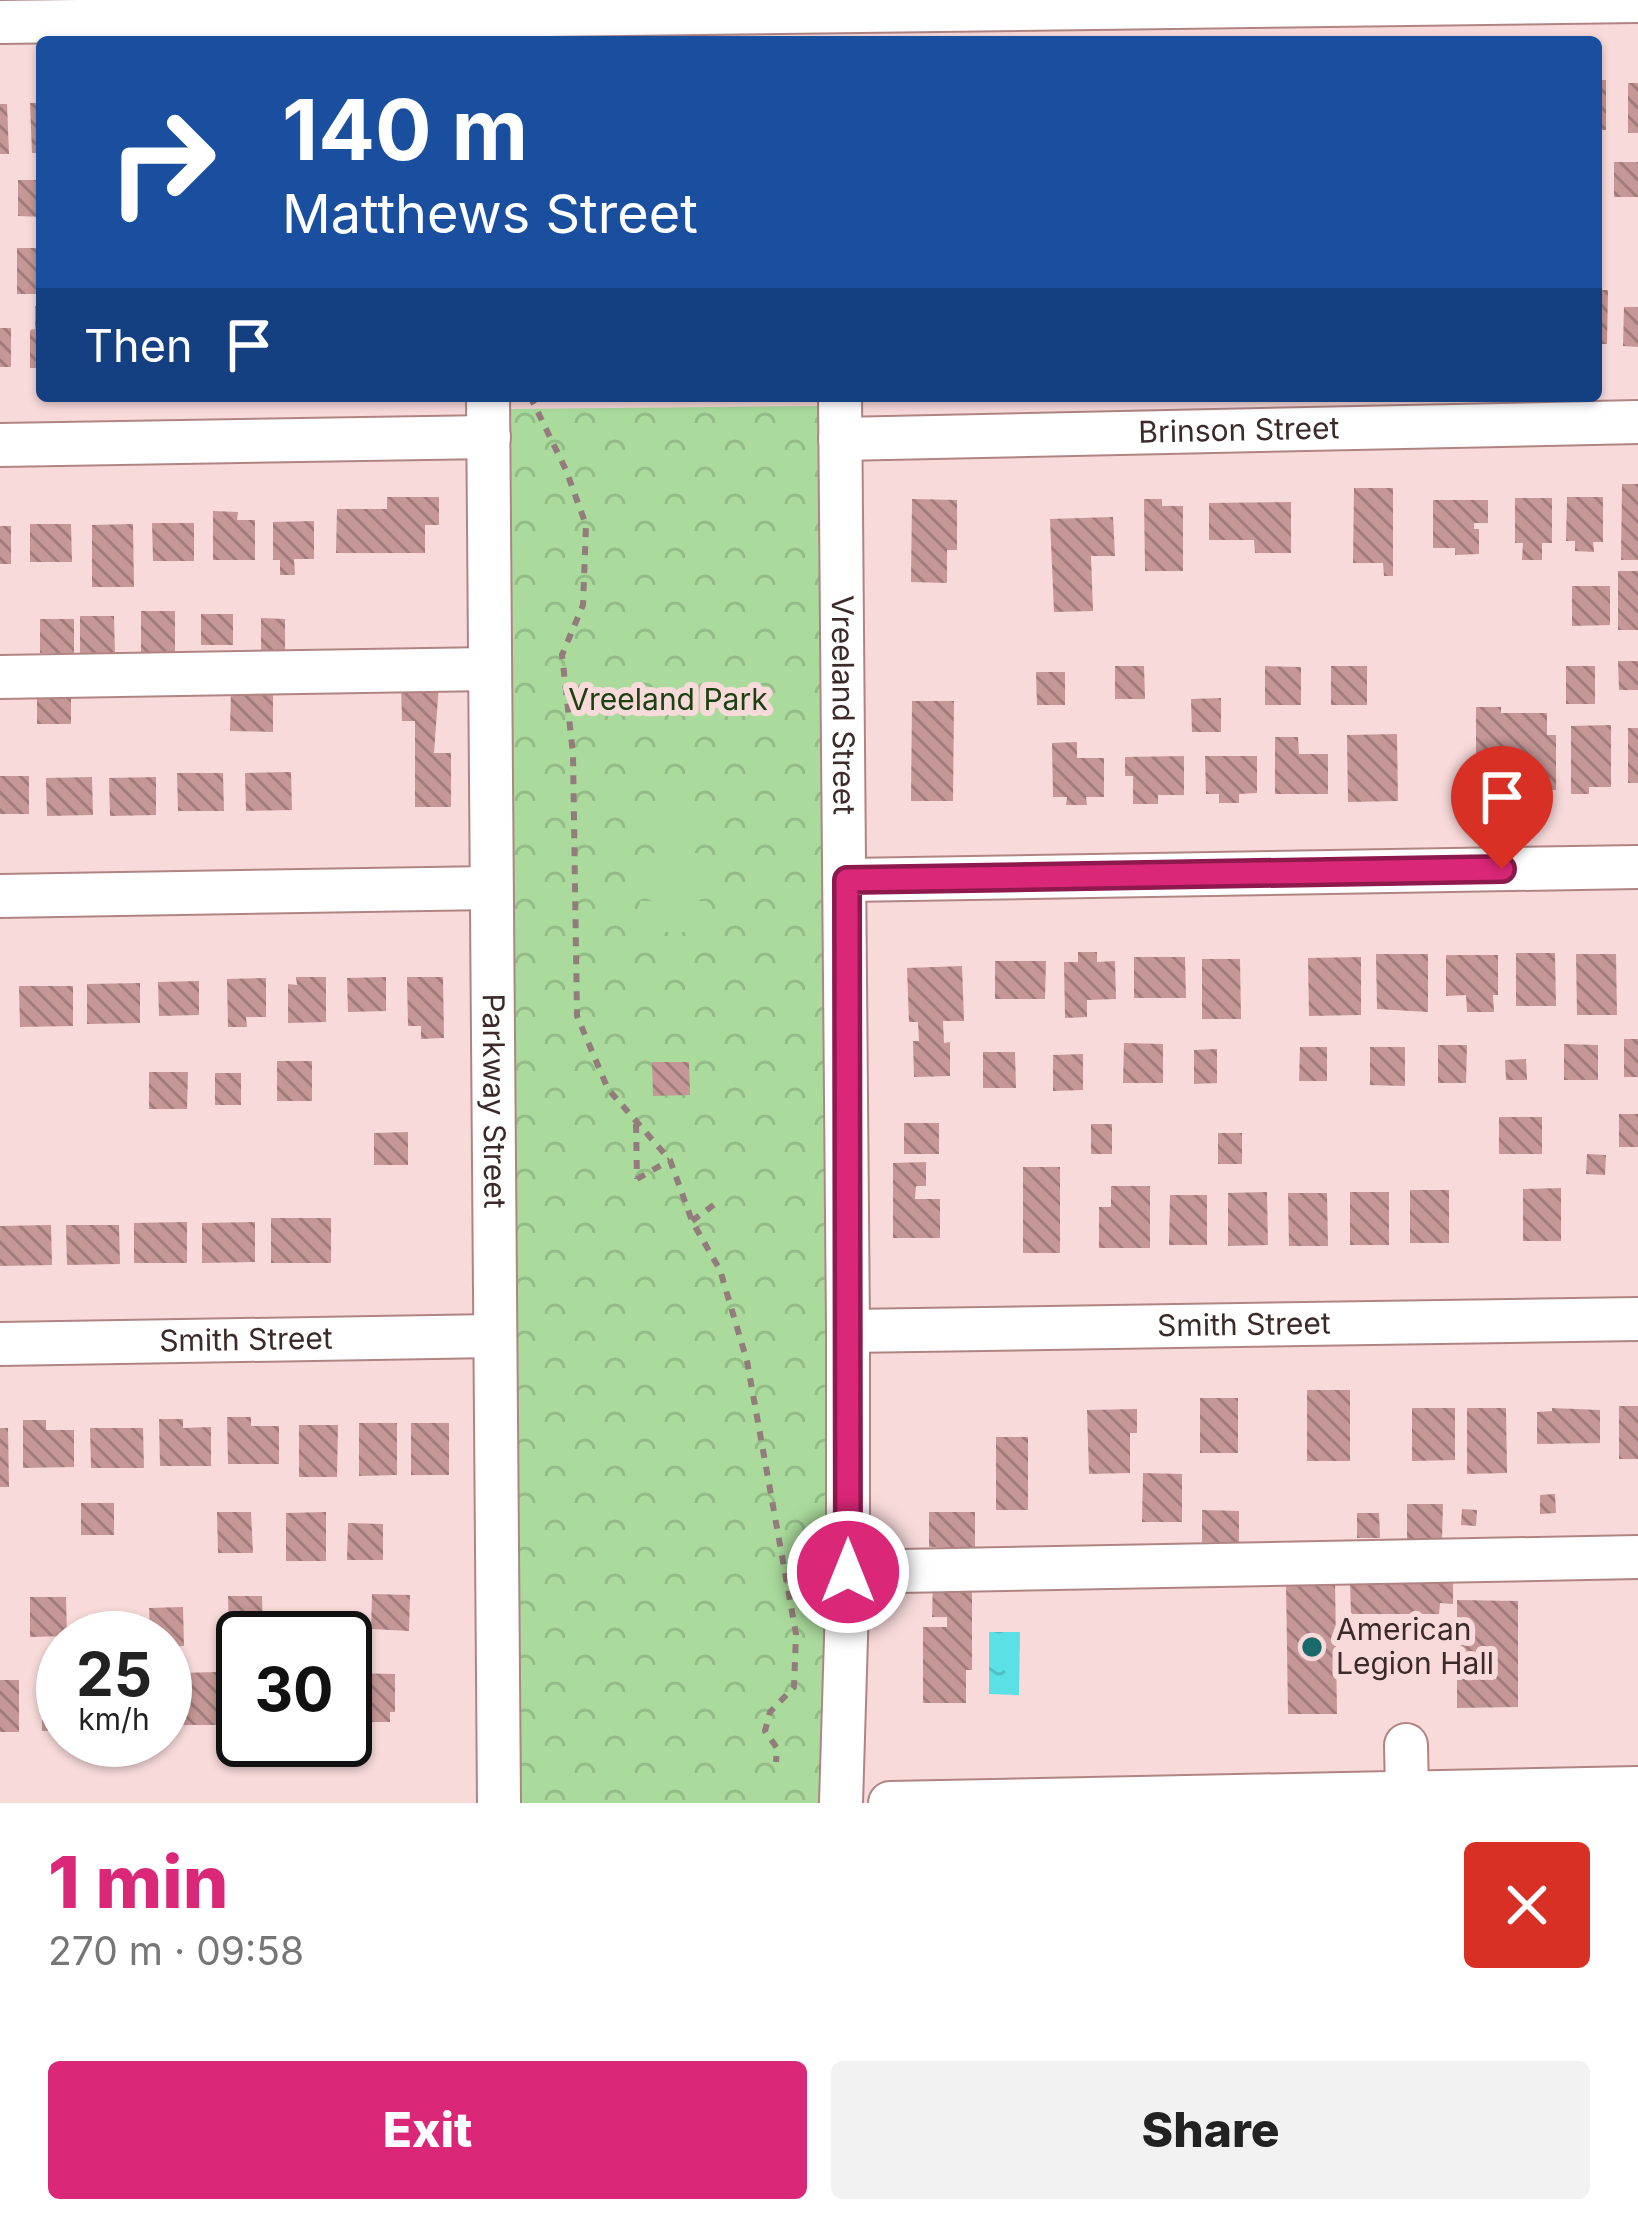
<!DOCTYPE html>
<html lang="en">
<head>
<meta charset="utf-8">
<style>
  :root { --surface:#fff; --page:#f2f2f2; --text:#222; --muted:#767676; --accent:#db2777 }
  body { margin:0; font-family:Inter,sans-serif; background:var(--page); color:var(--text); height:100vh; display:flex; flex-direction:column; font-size:45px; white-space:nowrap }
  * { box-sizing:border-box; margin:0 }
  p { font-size:39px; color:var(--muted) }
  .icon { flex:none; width:66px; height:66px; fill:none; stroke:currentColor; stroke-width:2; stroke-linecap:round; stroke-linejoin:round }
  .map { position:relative; height:1803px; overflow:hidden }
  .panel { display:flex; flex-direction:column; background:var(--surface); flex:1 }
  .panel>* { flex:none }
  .top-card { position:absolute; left:36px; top:36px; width:1566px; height:366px; border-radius:12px; box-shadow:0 3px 9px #0004; background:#1a4fa0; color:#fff; overflow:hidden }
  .speed { position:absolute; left:36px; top:1611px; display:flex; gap:24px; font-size:60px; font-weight:700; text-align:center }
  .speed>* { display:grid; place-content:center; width:156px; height:156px; border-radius:50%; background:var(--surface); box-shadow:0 3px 9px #0004; line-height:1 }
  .speed small { font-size:30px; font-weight:400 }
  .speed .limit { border:6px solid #111; border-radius:18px; background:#fff; color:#111 }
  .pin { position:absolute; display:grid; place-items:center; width:102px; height:102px; color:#fff; margin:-123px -51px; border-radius:50% 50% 50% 0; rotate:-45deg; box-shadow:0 0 12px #0007 }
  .pin .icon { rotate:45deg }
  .me { position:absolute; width:132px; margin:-66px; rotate:0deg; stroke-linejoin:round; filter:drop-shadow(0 0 9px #0008) }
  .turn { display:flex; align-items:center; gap:42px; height:252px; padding:0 48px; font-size:54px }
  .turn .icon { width:156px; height:156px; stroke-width:2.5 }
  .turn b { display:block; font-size:84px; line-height:102px }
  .then { display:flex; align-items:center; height:114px; padding:0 48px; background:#0003; gap:24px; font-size:45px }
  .round { display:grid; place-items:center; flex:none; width:126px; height:126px; border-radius:12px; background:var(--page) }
  .head { display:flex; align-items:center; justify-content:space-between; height:204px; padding:0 48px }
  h1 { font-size:72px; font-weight:800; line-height:90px; color:var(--accent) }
  .cta { display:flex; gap:24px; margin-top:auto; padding:24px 48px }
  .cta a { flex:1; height:138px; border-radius:12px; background:var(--accent); color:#fff; font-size:48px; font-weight:800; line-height:138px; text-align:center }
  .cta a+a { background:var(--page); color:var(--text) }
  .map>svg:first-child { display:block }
  .park { fill:url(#park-crowns) }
  .pitch { fill:#aadb9c }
  .water { fill:url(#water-ripples) }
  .building { fill:url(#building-back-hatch) }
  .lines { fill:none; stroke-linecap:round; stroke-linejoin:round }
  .minor-casing { stroke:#b18484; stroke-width:46 }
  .path { stroke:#937c7c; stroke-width:6; stroke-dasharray:9 9; stroke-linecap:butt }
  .minor { stroke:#fff; stroke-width:42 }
  .route-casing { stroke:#8e194d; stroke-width:30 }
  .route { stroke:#db2777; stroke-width:21 }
  .poi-dot { fill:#1c696c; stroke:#f8dada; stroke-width:4.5 }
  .labels { text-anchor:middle; stroke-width:12; stroke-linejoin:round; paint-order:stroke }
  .street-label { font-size:30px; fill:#3c2a2a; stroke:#f8dada }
  .park-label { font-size:30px; fill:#1c4110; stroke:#f8dada }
  .poi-label { font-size:30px; fill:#3c2a2a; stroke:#f8dada; text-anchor:start }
</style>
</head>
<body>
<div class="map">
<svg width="1638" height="1803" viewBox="0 0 1638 1803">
  <defs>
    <pattern id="park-crowns" width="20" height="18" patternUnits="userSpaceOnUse" patternTransform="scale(3)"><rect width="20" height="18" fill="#aadb9c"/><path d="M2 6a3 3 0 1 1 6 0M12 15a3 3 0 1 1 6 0" fill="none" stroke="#93bc87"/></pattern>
    <pattern id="water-ripples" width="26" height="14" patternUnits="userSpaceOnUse" patternTransform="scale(3)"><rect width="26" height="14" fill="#5ae0e5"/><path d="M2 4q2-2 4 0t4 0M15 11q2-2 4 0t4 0" fill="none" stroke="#4fc0c5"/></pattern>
    <pattern id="building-back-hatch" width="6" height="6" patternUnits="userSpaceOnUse" patternTransform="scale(3)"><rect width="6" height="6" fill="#c59796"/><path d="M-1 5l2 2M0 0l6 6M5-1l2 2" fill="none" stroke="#a17b7b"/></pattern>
  </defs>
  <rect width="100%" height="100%" fill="#f8dada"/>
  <!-- park -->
  <path class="park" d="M823,406l6,1397h-312l-8,-1394z"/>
  <!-- pitch -->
  <path class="pitch" d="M640,804h67v31h-67z
    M640,853h68v30h-68z
    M640,901h67v31h-67z"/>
  <!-- water -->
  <path class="water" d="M989,1632h31l-1,63 -30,-1z"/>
  <!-- building -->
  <path class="building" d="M1596,80h10v50h-10z
    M1628,83h10v50h-10z
    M30,103h12v50h-10z
    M0,104h7l2,50h-9z
    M1614,162h24v35h-24z
    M18,180h24v37l-24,-1z
    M17,248h25v46h-25z
    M1596,290h12l-1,54h-11z
    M35,306h7v62h-12v-38l5,-1z
    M1624,307h14v40l-15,-1z
    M0,328h11v39h-11z
    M1622,484h16v76h-17z
    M1354,488h39v88h-9l-1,-13h-30z
    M387,497h52v28h-14v28h-89l1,-44h50z
    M1567,497h36v45h-10l1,10 -19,-1v-10h-9z
    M1515,498h37v45h-10v17h-20l1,-17h-8z
    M912,499l45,1v50h-10v33l-36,-1z
    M1144,499h18v7h21v65h-38z
    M1433,500h55v23h-14v6h5v25l-24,1v-7h-22z
    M1291,502v51h-36l-1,-13h-45v-37z
    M213,511l25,1 -1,8h18v40h-42z
    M1113,517l2,39h-24l2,55 -39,1 -4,-93z
    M314,521v38h-20l1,16h-15v-15h-7v-38z
    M152,523h42v38h-41z
    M30,524h41l1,38h-42z
    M133,524l1,63h-42v-62z
    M0,526h11v38h-11z
    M1618,571h20v59h-20z
    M1572,586h38v39l-38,1z
    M141,611h34v44h-34z
    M201,614h32v31h-32z
    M80,616h34l1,40h-35z
    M261,618l24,1v32l-24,-1z
    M40,619h34v34h-34z
    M1618,661h20v29h-19z
    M1115,666h29l1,33h-30z
    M1265,666l36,1v38h-36z
    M1331,666h36v39h-36z
    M1566,666h29v38h-29z
    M1036,672h29v33h-28z
    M401,684h38l-5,69h17v54h-36v-86h-13z
    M231,687l42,1v44l-43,-1z
    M37,690h34v34h-34z
    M1221,698v34h-29l-1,-33z
    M912,701h42l-1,100h-42z
    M1476,707h25v6h46v22h9v55l-37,-1v-11h-17l-1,6h-25z
    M1611,725v62h-22v7h-18v-68z
    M1628,728h10v55h-10z
    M1397,734l1,67 -50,1 -1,-67z
    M1275,737h23l1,17h29v40h-53z
    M1077,742v16h27v39h-18l1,8h-21l1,-8h-14l-1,-54z
    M1184,756v39h-26v9h-25v-28h-8v-19z
    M1205,756h52v37l-18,1v9h-20v-9h-13z
    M291,772l1,38 -46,1 -1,-38z
    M177,773h46l1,38h-46z
    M0,776h29v38h-29z
    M92,777l1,38 -46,1 -1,-38z
    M156,777v38l-46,1 -1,-38z
    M1078,952h19v10l18,-1 1,38 -29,1v17l-22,1 -1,-56h14z
    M1516,953h39l1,53h-40z
    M1376,954h52v58l-51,-3z
    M1576,954h40l1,61h-40z
    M1446,955h52v40h-5l1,17h-27l-1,-17 -20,1z
    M1134,957h51l1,41h-52z
    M1361,957v58l-52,1 -1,-58z
    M1202,959h38l1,60h-39z
    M995,961h51l-1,38h-50z
    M962,966l2,55h-21l1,22 6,-1v34l-36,1 -1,-36h6l-1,-19h-9l-2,-54z
    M296,977h30v45l-38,1v-39l9,1z
    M386,977v34l-38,1 -1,-34z
    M407,977h36l1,61 -23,1v-13h-13z
    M266,978v39h-20l1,10h-19l-1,-48z
    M199,981v34l-40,1 -1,-34z
    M140,983v40l-53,1v-40z
    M19,986h54v40l-53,1z
    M1624,1039h14v38h-14z
    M1124,1043l39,1v39h-40z
    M1564,1044l34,1v35h-34z
    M1438,1045h29l-1,38h-28z
    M1300,1047h27v34h-28z
    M1370,1047h35v39l-35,-1z
    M1217,1049v34l-23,1v-34z
    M983,1052h32l1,36h-33z
    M1083,1054v36l-30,1v-36z
    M1526,1059l1,21h-21l-1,-20z
    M277,1061h35v40h-35z
    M652,1062h37l1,33 -37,1z
    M149,1072h39l-1,37h-38z
    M215,1073h26v32h-26z
    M1619,1114h19v33h-19z
    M1499,1117h43v37h-43z
    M904,1123h35v31h-35z
    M1091,1124h21v30h-21z
    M408,1132v33h-34v-32z
    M1218,1133h24v31h-24z
    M1587,1154l19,1 -1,20 -19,-1z
    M926,1162v24h-10l-1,13h25v39h-47v-75z
    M1023,1167h37v86h-37z
    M1111,1186h39v62h-51v-41h12z
    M1561,1188v53h-38v-52z
    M1410,1190h39v53h-39z
    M1267,1192l1,53 -40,1v-53z
    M1350,1192h39v53h-39z
    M1288,1193h39l1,53h-39z
    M1170,1195h37v50h-38z
    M271,1218h60v45h-60z
    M187,1222v41h-53v-40z
    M255,1222v40l-53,1v-40z
    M51,1225l1,40 -52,1v-40z
    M66,1225h53l1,39 -53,1z
    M1307,1390h43v71h-43z
    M1200,1398h38v55h-38z
    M1619,1406h19v53h-19z
    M1412,1408h43v52l-43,1z
    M1467,1408h39l1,65 -40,1z
    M1552,1408l48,2v33l-63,1v-32l15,-1z
    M1137,1409v24h-7v40l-41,1 -2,-64z
    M227,1417h24v9h28v38h-51z
    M159,1419h24v9l28,-1v39h-51z
    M23,1420h23v10h28v37l-51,1z
    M359,1423h38v52l-38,1z
    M411,1423h38v52h-38z
    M299,1425h39l-1,52h-38z
    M0,1428h8l1,59h-9z
    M90,1428h53l1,40h-53z
    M996,1437h32v73h-32z
    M1143,1473l39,1v48h-40z
    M1555,1494l1,19 -16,1v-19z
    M81,1503h33v32h-33z
    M1407,1504h36l-1,35h-35z
    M1462,1509l15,1 -1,16 -15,-1z
    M1202,1510l37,1v31h-37z
    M217,1512h34l2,41h-35z
    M326,1512v49h-40v-48z
    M929,1512h46v36l-46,-1z
    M1357,1513h22l1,25h-23z
    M348,1523l35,1v36h-36z
    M1335,1579l2,135h-49l-2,-134z
    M1453,1579v25l-13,-1 -1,11h-88l-1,-34z
    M933,1581h39v89h-6v33h-43v-76h24v-10h-15z
    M372,1594l38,1 -1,36 -38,-2z
    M228,1596h34l1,41 -34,1z
    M30,1597h36l1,39 -37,1z
    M1457,1600l61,1v106l-61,1z
    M183,1607l1,39 -19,1v-9h-15l-1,-30z
    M218,1672v53h-37l-1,-52z
    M345,1673l50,1v38h-5v10h-37l1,-8h-9z
    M42,1679h21v52h-21z
    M0,1680h19v52h-19z"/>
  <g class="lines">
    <!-- minor casing -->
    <g class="minor-casing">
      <g id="minor">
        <path d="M0,22l1638,-21"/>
        <path id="s1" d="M488,396l11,1407"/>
        <path id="s2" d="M840,396l8,935v241l-7,231"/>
        <path id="s3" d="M840,439l798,-17"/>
        <path d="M0,445l489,-8"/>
        <path d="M0,677l490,-8"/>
        <path d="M847,880l791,-13"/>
        <path d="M0,896l491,-8"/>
        <path id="s4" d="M848,1331l790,-12"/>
        <path id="s5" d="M0,1344l494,-8"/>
        <path d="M848,1572l790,-15"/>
        <path d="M1406,1745l1,47"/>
        <path d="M890,1803l748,-15"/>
      </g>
    </g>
    <!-- path -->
    <path class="path" d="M530,396l36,74 20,55 -3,80 -21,50 11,99 4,262 31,73 62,71 22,61 28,49 27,91 49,273 -2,53 -24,25 -5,19 12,17 -1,14
      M636,1124l1,55
      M637,1179l33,-19
      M692,1221l27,-20"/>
    <!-- minor -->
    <use href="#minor" class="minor"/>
  </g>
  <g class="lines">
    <!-- route casing -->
    <g class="route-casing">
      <path id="route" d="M848,1572l-1,-692 655,-11"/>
    </g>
    <!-- route -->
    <use href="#route" class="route"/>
  </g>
  <!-- markers -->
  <circle class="poi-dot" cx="1312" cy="1647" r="12"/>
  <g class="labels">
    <!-- street labels -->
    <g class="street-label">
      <text dy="10" stroke="none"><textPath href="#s3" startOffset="399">Brinson Street</textPath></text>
      <text dy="10" stroke="none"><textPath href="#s2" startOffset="309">Vreeland Street</textPath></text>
      <text dy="10" stroke="none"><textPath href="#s1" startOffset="705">Parkway Street</textPath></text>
      <text dy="10" stroke="none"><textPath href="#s4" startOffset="396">Smith Street</textPath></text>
      <text dy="10" stroke="none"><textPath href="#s5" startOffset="246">Smith Street</textPath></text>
    </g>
    <!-- park labels -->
    <g class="park-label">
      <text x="668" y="710">Vreeland Park</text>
    </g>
    <!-- poi labels -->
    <g class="poi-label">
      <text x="1336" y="1640">American<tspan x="1336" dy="34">Legion Hall</tspan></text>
    </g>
  </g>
</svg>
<div class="speed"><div>25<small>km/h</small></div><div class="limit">30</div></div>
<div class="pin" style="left:1502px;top:869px;background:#d93025"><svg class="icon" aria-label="arrive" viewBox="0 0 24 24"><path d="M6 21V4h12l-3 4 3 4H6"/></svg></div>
<svg class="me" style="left:848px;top:1572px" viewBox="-20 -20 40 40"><circle r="17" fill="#db2777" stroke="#fff" stroke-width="3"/><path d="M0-11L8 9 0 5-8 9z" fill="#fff"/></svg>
<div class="top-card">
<div class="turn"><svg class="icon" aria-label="right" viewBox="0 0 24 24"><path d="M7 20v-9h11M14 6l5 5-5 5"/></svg><div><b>140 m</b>Matthews Street</div></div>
<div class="then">Then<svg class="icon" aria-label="arrive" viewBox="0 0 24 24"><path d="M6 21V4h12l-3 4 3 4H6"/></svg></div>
</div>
</div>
<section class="panel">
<div class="head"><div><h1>1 min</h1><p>270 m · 09:58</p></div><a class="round" style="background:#d93025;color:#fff"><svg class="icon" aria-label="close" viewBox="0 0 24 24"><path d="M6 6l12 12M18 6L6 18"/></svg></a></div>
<div class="cta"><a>Exit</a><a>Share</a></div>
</section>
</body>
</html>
